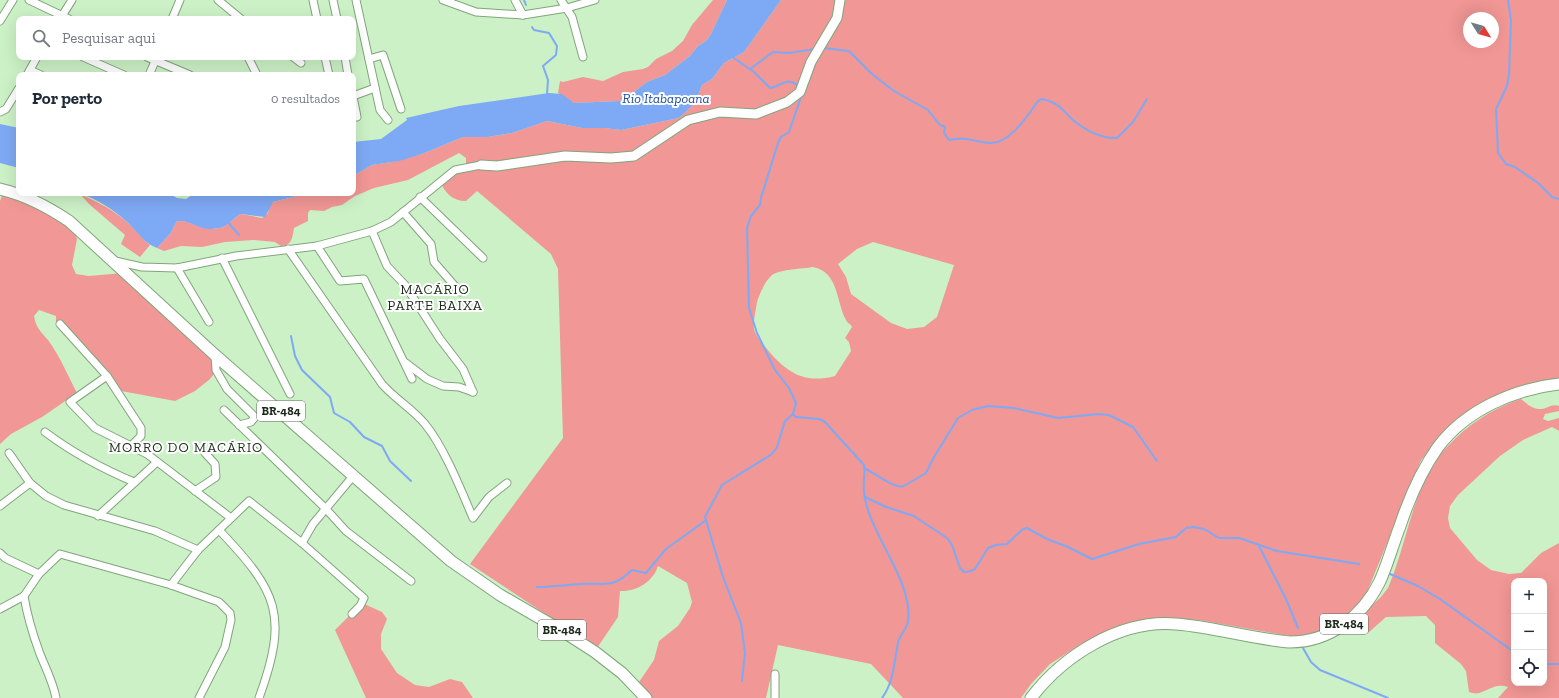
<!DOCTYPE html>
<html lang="pt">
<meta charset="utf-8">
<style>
:root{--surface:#fff;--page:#f6f6f7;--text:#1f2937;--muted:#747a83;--line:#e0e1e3}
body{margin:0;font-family:"Zilla Slab",serif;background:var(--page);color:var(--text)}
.controls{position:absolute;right:12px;bottom:12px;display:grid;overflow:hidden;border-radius:8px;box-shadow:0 4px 16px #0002}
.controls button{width:36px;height:36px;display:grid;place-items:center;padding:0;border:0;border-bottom:1px solid var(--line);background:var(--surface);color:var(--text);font:20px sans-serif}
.compass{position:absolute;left:1463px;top:12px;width:36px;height:36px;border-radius:50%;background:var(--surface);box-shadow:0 4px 16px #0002;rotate:127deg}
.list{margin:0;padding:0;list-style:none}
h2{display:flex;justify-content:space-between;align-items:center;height:52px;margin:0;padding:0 16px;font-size:17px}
h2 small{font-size:13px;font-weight:400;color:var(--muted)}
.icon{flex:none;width:22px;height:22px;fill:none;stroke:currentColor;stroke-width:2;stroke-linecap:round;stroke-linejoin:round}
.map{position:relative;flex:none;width:1559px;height:698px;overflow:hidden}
.search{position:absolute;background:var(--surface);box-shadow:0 4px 16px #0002;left:16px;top:16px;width:340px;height:44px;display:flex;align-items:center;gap:10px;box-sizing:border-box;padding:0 14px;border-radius:8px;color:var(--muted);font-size:15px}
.panel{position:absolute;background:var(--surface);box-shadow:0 4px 16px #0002;left:16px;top:72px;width:340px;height:124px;border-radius:8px}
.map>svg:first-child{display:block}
.green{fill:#f19795;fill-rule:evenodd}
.water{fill:#7ea9f4}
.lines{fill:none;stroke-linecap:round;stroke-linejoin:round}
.stream{stroke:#7ea9f4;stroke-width:2}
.street-casing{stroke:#81a57c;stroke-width:9}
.secondary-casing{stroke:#81a57c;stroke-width:11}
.primary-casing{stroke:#81a57c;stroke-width:13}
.street{stroke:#fff;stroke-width:7}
.secondary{stroke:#fff;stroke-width:9}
.primary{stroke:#fff;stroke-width:11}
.labels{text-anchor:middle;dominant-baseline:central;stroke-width:4;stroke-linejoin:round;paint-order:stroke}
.shield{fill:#fff;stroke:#606a5f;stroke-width:1}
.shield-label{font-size:12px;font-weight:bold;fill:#1c2a1a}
.water-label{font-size:14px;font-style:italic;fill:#1e4ea4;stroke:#fff}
.neighbourhood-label{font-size:14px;letter-spacing:1px;fill:#1c2a1a;stroke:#fff}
</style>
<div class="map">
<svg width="1559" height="698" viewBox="0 0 1559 698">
<rect width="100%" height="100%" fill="#ccf1c6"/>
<g class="green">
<polygon points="713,0 727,0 711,34 707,40 697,47 690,56 665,75 647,82 625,99 619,101 574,103 558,93 560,81 563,82 583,77 603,81 623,72 643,69 648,67 656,59 672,51 683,41 692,25"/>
<path d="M781 0H1559V381L1528 385 1498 395 1450 428 1421 460 1365 597 1343 620 1323 631 1307 636H1289L1199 620 1169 619 1081 644 1050 664 1031 684 1021 698H903L871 664 778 645 766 698H653L639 682 654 660 659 641 678 626 690 608 692 602 687 583 658 566C653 582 636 592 620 591L618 617 597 648 470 564 563 438 558 269 551 254 477 191 466 201C452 201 445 193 440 181L462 172 466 168V158L459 153 408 180 374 188 355 196 342 205 332 207 324 211 310 210 308 213V221L294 228C292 239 292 245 281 246L275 242 253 240 225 242 202 247 181 246 164 251 157 248 170 234 177 221C195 220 201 234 223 227 230 224 234 217 241 214L262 218 268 213 269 207 273 202 309 193H353V176L372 165 392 162 422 154 463 137H488L512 133 547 121 582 128H605L621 130 679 118 695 103 702 85 712 79 724 63 744 52ZM1469 18H1493V42H1469ZM873 242 954 265 937 317 924 327 907 329 891 323 851 294 846 277 838 264 857 249ZM813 267C839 272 836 302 846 320 847 323 851 324 852 327L845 338 849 342 851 351 835 376C804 384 787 373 767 349 762 343 756 337 754 329 753 320 756 310 757 302 760 293 765 281 772 275 781 269 802 269 813 267Z"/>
<path d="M4 190 72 225 77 239 72 265 76 274 89 276 123 273 218 361 219 367 210 379 195 391 175 401 116 390 62 330 56 322V316L39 310 34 316C36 328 41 332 48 340 60 356 68 376 77 393L42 417 11 434 0 444V201Z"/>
<path d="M80 194C98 202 116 211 130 225 137 231 142 239 150 245L140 257 121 244 125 235 89 204Z"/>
<path d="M1521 399C1526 403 1532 409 1539 409 1546 410 1551 403 1559 406V411L1545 414 1543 419 1548 421 1559 418V431L1552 427 1523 440 1500 456 1458 495 1450 506 1448 518 1450 528 1477 560 1491 570 1509 574 1521 573 1541 553 1559 543V698H1498L1508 687C1496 683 1489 690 1479 693 1477 694 1472 693 1469 692L1466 671 1461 664 1435 643V625L1426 616 1386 617 1368 633 1347 628 1380 598 1388 588C1405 548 1411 503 1432 465 1435 459 1441 453 1446 448 1467 425 1491 409 1521 399ZM1514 581H1544V683H1514Z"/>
<polygon points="362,603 382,612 387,619 381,634 381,649 397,673 415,685 429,687 450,679 462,682 473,698 366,698 335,630"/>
</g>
<g class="water">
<polygon points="727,0 781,0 744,52 724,63 712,79 702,85 695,103 679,118 621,130 605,128 582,128 547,121 512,133 488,137 463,137 422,154 399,161 372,165 353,176 353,142 381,139 407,120 406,118 459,106 549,93 562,94 574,103 619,101 625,99 647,82 665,75 690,56 697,47 707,40 711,34"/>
<polygon points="0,124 19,128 19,168 0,163"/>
<path d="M78 193H168L177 198 186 199 195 193H309L273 202 265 217 241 214C234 217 230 224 223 227 199 234 195 220 177 221L170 234 157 248C144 243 140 235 131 226 118 212 96 198 78 193Z"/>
</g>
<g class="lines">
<g class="stream">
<polyline points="524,0 526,5"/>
<polyline points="1508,0 1511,20 1509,75 1507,86 1496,109 1498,153 1506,164 1515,167 1538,183 1552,197 1559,199"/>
<polyline points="532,27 534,30 549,33 557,46 556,55 543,66 548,80 547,94"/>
<path d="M824 48 849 51 872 74 894 91 928 110 939 124 945 127 944 133 949 140C969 136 973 142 990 143 1010 144 1028 115 1038 101L1042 99C1060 103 1062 110 1073 120 1085 130 1102 139 1117 138L1133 122 1147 99"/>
<path d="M731 56 754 72 770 88C779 87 788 76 798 86"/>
<polyline points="750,69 773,52 789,53 815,49"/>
<polyline points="228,222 239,235"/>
<polyline points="291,336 295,356 302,370 330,397 334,413 350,422 364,437 382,446 390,461 411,481"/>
<path d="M793 414 796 417 819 419 825 422 864 465C865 470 864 475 864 480 863 490 865 501 868 510 878 543 913 586 908 621 907 630 899 635 898 643 894 662 894 682 882 698"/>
<path d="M864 468C875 473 894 489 904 486L926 473 934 457 958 418 972 410 988 406 1014 408 1058 418 1099 414 1109 415 1133 427 1157 461"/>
<polyline points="865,497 886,507 914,516 947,538 952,545 960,568 964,572 971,571 975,569 988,548 996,545 1007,544 1023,529 1027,528 1047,539 1068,547 1092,559 1139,544 1176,537 1186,528 1194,527 1204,529 1219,538 1239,538 1277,551 1359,564"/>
<polyline points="1259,546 1286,599 1298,628"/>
<polyline points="1390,574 1418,586 1440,599 1514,652"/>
<path d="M537 587C551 587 566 585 580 584 605 582 611 590 632 570L646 573 666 549 705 521"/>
<polyline points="1303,648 1311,662 1320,670 1388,698"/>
<polyline points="1544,664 1559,664"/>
<polyline points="742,681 745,653 741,623 723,577 705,517 722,485 772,454 777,447 785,421 793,414 796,403 789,388 775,370 757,333 749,308 747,228 751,216 760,205 761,198 778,143 781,137 789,132 801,97"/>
</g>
<defs>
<g id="street">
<polyline points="29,0 69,19"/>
<polyline points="218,0 241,19"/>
<polyline points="313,0 317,19"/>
<polyline points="333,0 337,19"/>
<polyline points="356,0 380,110 388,120"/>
<polyline points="443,0 476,12 523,15 567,8 595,0"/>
<polyline points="515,0 523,15"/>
<polyline points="561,0 572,17 583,57"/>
<polyline points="60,19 72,0"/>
<polyline points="172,19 180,0"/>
<polyline points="0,21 13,0"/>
<polyline points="83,57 124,75"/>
<polyline points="147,57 190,75"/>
<polyline points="248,57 257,75"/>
<polyline points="293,57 301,63"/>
<polyline points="325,57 329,75"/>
<polyline points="345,57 348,75"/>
<polyline points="369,59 383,55 401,109"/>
<polyline points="30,70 41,75"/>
<polyline points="27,75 37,57"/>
<polyline points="149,75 157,57"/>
<polyline points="353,96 375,88"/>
<polyline points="353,97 357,117"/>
<polyline points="0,112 6,109 19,88"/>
<polyline points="420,197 483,258"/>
<polyline points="403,212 431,244 434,262 460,292"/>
<polyline points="372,231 387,266 405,285 440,339 463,369 473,392"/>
<polyline points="317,246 340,281 364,279 412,379"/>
<path d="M288 249 382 384C395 399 413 409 425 424 444 447 461 490 473 518L489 497 507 483"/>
<polyline points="222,258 290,394"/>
<polyline points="115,261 142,267 177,268 236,256 317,246 372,231 391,222 455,170 481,165"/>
<polyline points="177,268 209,322"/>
<polyline points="60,324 107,376 141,428 141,436 132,445"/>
<polyline points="215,355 216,370 227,389 255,417 251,422 239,425"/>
<polyline points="406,363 427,379 443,386 459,387 473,392"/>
<polyline points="107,376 70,402 95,428 147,454 231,518"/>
<polyline points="224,410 325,508 346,531 411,581"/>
<path d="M45 432C73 453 103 469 134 482"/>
<polyline points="9,453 30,483 46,496 64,505 155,531 198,550"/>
<polyline points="195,491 216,477 215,464 205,453"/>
<polyline points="0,506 30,483"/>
<polyline points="98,516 157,462"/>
<path d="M219 530C278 592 289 615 259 698"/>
<polyline points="302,543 313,524 354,475"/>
<polyline points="0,553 5,558 39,574"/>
<polyline points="171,585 198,550 249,501 302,543 364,598 360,606 352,614"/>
<path d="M24 596C27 615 33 635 40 654 46 669 53 682 56 698"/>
<polyline points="0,609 24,596 39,574 60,554 171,585 219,602 230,613 231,620 225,647 199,698"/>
<polyline points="775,698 775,674"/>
</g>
<polyline id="secondary" points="481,165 497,166 565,156 611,158 634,156 688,120 720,112 756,114 787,102 800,92 811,62 837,18 840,0"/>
<g id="primary">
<path d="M0 189C26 195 47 206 69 221L215 355 451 561 500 595 564 632 595 652 622 673 646 698"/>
<path d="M1031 698C1063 656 1120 619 1176 624 1215 627 1252 639 1290 642 1330 642 1363 616 1380 581 1388 563 1393 544 1400 526 1409 499 1421 471 1438 447 1466 410 1514 389 1559 384"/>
</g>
</defs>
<use href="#street" class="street-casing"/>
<use href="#secondary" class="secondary-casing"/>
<use href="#primary" class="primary-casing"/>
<use href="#street" class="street"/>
<use href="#secondary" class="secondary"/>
<use href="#primary" class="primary"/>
</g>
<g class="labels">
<g class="shield">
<rect x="257" y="401" width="48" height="20" rx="3"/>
<rect x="1320" y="614" width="48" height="20" rx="3"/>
<rect x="538" y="620" width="48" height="20" rx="3"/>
</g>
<g class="shield-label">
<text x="281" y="411">BR-484</text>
<text x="1344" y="624">BR-484</text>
<text x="562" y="630">BR-484</text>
</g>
<g class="water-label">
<text x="666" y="98">Rio Itabapoana</text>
</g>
<g class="neighbourhood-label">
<text x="435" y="289">MACÁRIO<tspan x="435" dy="16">PARTE BAIXA</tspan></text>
<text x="186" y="447">MORRO DO MACÁRIO</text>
</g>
</g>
</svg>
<div class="controls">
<button>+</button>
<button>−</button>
<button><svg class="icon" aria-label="locate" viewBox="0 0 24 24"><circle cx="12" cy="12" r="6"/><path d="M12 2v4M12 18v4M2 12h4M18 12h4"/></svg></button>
</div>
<svg class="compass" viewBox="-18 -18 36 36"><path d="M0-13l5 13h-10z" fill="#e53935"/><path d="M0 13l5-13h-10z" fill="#747a83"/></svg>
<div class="search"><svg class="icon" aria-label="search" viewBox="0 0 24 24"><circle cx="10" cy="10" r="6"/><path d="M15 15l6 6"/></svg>Pesquisar aqui</div>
<section class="panel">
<h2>Por perto<small>0 resultados</small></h2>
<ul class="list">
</ul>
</section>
</div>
